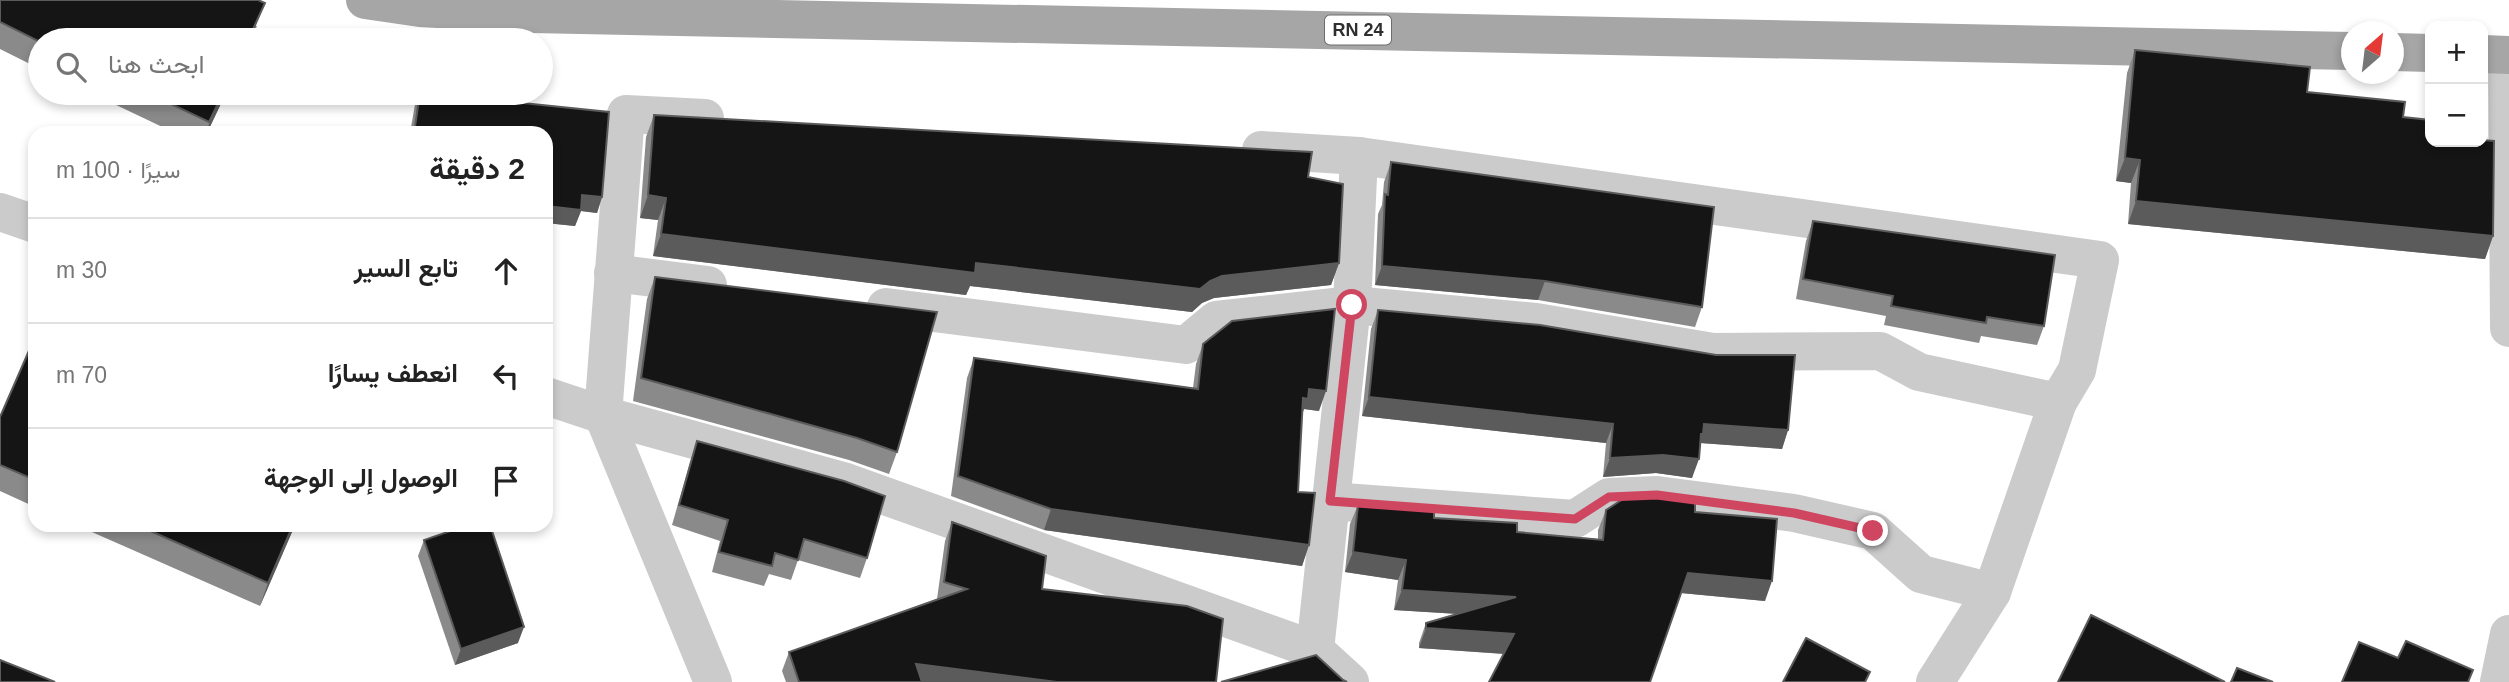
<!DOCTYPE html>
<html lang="ar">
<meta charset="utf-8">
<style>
:root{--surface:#fff;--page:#f6f6f6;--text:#222;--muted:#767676;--line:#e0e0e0}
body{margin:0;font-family:Helvetica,Vazirmatn,sans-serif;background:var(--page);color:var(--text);direction:rtl}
.controls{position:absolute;right:21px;top:21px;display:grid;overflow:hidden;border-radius:14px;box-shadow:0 4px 10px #0003}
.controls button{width:63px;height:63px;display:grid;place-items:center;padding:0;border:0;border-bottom:2px solid var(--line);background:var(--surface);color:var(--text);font:35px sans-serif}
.compass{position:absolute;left:2341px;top:21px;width:63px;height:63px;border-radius:50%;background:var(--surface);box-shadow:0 4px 10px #0003;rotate:28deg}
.stop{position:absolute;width:21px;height:21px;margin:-16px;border:5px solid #cf4661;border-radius:50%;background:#fff}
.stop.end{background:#cf4661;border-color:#fff;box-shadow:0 2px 7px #0008}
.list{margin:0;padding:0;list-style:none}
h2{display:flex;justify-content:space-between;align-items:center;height:91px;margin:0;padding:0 28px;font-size:30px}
h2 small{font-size:23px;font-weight:400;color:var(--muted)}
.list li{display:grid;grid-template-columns:46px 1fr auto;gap:21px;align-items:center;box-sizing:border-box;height:105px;padding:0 28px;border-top:2px solid var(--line)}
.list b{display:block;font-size:26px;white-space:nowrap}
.list em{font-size:23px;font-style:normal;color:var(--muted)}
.icon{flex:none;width:38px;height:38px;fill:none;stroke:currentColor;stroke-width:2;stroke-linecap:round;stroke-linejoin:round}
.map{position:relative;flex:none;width:2509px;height:682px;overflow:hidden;direction:ltr}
.search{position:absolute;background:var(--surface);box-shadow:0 4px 10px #0003;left:28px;top:28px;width:525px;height:77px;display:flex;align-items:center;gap:18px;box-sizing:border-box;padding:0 24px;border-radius:38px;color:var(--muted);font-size:26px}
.panel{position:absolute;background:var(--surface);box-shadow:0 4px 10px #0003;left:28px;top:126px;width:525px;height:406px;border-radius:21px;direction:rtl}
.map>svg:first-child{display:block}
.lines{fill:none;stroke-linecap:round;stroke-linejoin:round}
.minor{stroke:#cbcbcb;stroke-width:38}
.primary{stroke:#a6a6a6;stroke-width:38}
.wall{fill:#8a8a8a}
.shaded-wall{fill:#5b5b5b}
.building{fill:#151515;stroke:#5b5b5b;stroke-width:2}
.route{stroke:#cf4661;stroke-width:9}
.labels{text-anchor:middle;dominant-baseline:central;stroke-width:7;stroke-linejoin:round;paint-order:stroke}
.shield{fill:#fff;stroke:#6d6d6d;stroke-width:2}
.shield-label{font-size:18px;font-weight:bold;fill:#2e2e2e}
</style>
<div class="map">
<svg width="2509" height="682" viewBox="0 0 2509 682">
<rect width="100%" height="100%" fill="#fff"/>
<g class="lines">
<g class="minor">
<polyline points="2507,55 2509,328"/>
<polyline points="705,118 626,114 603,415 713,682"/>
<polyline points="1261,150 1359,156 2100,260 2077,370 2058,402 1992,592"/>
<polyline points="0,212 35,224"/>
<polyline points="613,273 708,285"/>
<polyline points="886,307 1186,345 1216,320 1352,305 1536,322 1713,352 1880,351 1919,372 2058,402"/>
<polyline points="546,396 603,415 843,481 1315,650 1350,682"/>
<polyline points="1330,501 1575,519 1609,497 1657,495 1794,513 1873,531 1921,574 1992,592 1935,682"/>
<polyline points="1315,650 1352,305 1359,156"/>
<polyline points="2499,682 2509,634"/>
</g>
<g class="primary">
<polyline points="365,0 420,8 531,14 2352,51"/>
<polyline points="2394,52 2430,53"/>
<polyline points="2483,54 2509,55"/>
</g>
</g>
<g class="wall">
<polygon points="0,0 257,26 250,40 40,40 40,69 0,49"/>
<polygon points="2135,50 2403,117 2493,236 2485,259 2128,224 2131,183 2116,181 2127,73"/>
<polygon points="91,93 226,93 207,133 175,133"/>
<polygon points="417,93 504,93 503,101 609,112 602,197 597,213 581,211 575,226 546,223 546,133 410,133"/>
<polygon points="654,115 1308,177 1339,263 1331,285 1214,298 1202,303 1192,312 970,286 966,295 653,256 658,220 640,218 646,137"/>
<polygon points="1391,162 1702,307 1695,327 1538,300 1375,285 1378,214 1382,205 1384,182"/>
<polygon points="1813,221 2044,326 2037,345 1981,336 1979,343 1884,325 1886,316 1796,299 1806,241"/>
<polygon points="655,277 897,452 889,474 849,460 633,401 647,299"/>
<polygon points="1378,310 1788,430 1782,449 1701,443 1692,478 1656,473 1603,477 1606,443 1362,416 1371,329"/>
<polygon points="35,337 35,507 0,491 0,417"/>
<polygon points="1203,344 1319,411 1304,409 1302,414 1298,492 1309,545 1302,566 1044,530 951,496 967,378 974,358 1193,388 1196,364"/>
<polygon points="697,441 867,558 860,578 798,560 791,580 769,574 764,586 712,572 720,541 672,525 690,462"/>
<polygon points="1358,505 1517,532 1598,539 1598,530 1606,510 1695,512 1765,601 1681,593 1504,654 1419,648 1419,643 1426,623 1458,614 1394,610 1398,580 1345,572 1350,524"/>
<polygon points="952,522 1042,589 1216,682 786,682 782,671 789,652 937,599 945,541"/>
<polygon points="76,525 295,525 260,606"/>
<polygon points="424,540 518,643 455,665 418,556"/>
</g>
<g class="shaded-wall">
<polygon points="265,3 250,40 248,40"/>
<polygon points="223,93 226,93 207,133 205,133"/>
<polygon points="2125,158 2140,160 2131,183 2116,181"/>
<polygon points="582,195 602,197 597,213 581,211 575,226 546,223 546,206"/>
<polygon points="648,195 666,198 658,220 640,218"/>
<polygon points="2136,201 2493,236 2485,259 2128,224"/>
<polygon points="661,234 976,263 1210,281 1222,276 1339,263 1331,285 1214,298 1202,303 1192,312 970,286 966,295 653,256"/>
<polygon points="1382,266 1545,281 1538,300 1375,285"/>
<polygon points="1309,389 1326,391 1319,411 1304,409 1300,419 1303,398"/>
<polygon points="1369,397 1613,424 1606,443 1362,416"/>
<polygon points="1704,424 1788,430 1782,449 1700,443 1696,453"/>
<polygon points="1663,455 1699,459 1692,478 1656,473 1603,477 1610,458"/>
<polygon points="1051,509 1309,545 1302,566 1044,530"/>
<polygon points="293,525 295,525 260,606 268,583"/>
<polygon points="1353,552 1406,560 1398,580 1345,572"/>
<polygon points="1688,573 1772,581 1765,601 1681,593"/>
<polygon points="1402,590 1516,597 1509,617 1394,610"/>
<polygon points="524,627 518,643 455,665 461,649"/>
<polygon points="1426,628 1514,634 1507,654 1419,648"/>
<polygon points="916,664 1057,682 909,682"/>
</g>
<g class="building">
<polygon points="0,0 258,0 265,3 248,40 40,40 40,42 0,22"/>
<polygon points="2135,50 2310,67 2307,92 2405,102 2403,117 2430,120 2430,142 2483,142 2483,140 2494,141 2493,236 2136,201 2140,160 2125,158"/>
<polygon points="148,93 223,93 209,122"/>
<polygon points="420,93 504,93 503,101 609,112 602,197 582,195 581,210 546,206 546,133 414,133"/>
<polygon points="654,115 1312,152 1308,177 1343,184 1339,263 1222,276 1210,281 1200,289 976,263 975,273 661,234 666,198 648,195"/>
<polygon points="1391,162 1714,207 1702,307 1545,281 1382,266 1385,194 1388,195"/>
<polygon points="1813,221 2055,255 2044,326 1987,317 1986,323 1891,306 1893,296 1803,279"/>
<polygon points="655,277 937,312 897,452 857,438 641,378"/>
<polygon points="1335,309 1326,391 1309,389 1308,399 1303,398 1298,492 1315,493 1309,545 1051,509 958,476 974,358 1198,389 1203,344 1232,321"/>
<polygon points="1378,310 1540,325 1716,355 1795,355 1788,430 1704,424 1703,434 1701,434 1699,459 1663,455 1610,458 1613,424 1369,397"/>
<polygon points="35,337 35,480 0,465 0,417"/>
<polygon points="697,441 844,481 885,496 867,558 804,539 798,560 775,553 772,566 719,552 728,520 679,505"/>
<polygon points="1663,497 1695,501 1695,512 1777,519 1772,581 1688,573 1650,682 1489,682 1514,634 1426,628 1426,623 1516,597 1402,590 1406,560 1353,552 1358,505 1434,510 1434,518 1517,523 1517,532 1603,540 1606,510 1623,499"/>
<polygon points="952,522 1046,556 1042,589 1187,606 1223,619 1216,682 1057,682 916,664 922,682 799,682 789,652 967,589 944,582"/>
<polygon points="137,525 293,525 268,583"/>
<polygon points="468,525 490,525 524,627 461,649 424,540"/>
<polygon points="2091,615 2225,682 2058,682"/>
<polygon points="1806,638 1870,672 1865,682 1783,682"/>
<polygon points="2406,641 2473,670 2468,682 2342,682 2359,642 2398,658"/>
<polygon points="1316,655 1343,680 1347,682 1221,682"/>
<polygon points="0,660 55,682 0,682"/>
<polygon points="2237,668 2273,682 2231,682"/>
</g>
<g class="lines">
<polyline class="route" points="1352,305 1330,501 1575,519 1609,497 1657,495 1794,513 1873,531"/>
</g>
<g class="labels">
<rect class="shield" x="1325" y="15.5" width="66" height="29" rx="5"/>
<g class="shield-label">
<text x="1358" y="30">RN 24</text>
</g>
</g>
</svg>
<div class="controls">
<button>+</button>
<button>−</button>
</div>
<svg class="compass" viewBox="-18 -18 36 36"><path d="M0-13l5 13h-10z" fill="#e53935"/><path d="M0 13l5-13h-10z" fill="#767676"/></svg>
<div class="stop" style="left:1352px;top:305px"></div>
<div class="stop end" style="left:1873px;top:531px"></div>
<div class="search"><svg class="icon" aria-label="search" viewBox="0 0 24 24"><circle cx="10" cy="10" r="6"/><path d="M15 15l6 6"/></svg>ابحث هنا</div>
<section class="panel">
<h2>2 دقيقة<small>سيرًا · 100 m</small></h2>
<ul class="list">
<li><svg class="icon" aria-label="ahead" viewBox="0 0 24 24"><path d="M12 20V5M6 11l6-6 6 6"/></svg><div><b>تابع السير</b></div><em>30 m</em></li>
<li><svg class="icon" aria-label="left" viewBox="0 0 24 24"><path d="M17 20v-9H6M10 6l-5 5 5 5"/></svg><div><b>انعطف يسارًا</b></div><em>70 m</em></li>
<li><svg class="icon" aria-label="arrive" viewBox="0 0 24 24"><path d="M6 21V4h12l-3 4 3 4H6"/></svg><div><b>الوصول إلى الوجهة</b></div></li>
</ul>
</section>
</div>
